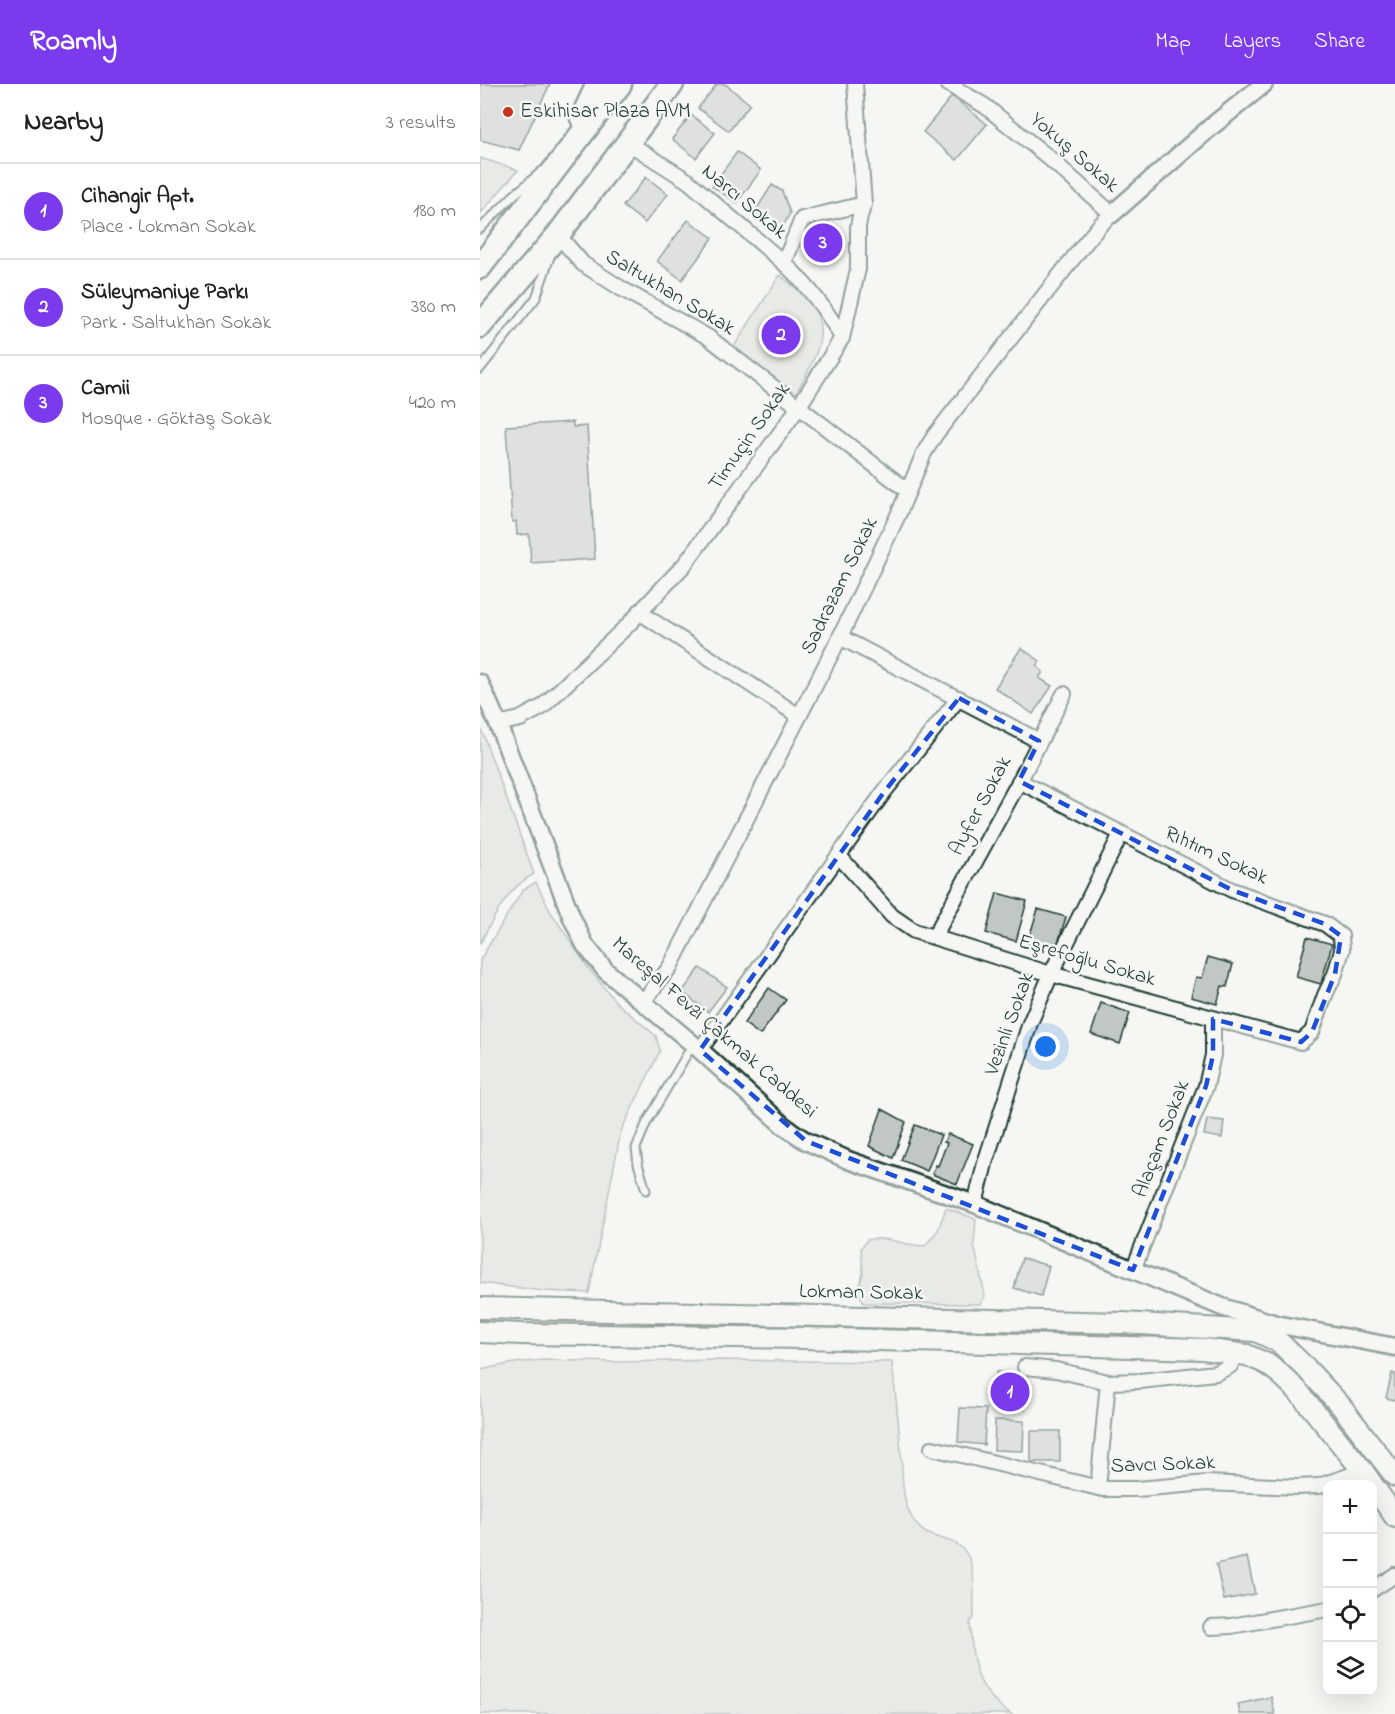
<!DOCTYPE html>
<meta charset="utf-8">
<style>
:root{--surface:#fff;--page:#f2f2f2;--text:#202124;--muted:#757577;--line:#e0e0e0;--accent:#7c3aed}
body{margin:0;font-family:"Indie Flower",sans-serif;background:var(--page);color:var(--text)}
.controls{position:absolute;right:18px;bottom:18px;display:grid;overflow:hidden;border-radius:12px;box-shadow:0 6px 24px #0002}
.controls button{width:54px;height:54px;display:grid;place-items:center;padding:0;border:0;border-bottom:2px solid var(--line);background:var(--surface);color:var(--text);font:30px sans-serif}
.you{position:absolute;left:566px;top:963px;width:21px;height:21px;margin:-15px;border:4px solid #fff;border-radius:50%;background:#1a73e8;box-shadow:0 0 0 9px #1a73e833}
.badge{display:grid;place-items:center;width:39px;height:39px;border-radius:50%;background:var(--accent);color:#fff;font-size:20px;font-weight:700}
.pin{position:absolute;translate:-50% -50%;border:3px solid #fff;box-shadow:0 2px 6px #0006}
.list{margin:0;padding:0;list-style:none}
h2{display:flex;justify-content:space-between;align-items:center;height:78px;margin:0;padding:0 24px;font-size:26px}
h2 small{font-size:20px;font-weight:400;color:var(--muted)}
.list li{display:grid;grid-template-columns:39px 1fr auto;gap:18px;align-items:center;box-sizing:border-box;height:96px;padding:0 24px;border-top:2px solid var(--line)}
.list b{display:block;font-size:22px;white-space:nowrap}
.list p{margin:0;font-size:20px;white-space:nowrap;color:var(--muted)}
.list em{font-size:20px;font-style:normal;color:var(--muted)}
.icon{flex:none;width:33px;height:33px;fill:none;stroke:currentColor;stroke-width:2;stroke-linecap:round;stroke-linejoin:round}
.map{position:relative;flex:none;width:915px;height:1630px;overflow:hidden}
header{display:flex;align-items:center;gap:36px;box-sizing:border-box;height:84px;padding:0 30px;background:var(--accent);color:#fff}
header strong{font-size:28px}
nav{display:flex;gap:33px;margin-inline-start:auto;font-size:21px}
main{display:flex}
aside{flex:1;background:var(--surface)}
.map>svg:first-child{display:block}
.green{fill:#d6dbd6;stroke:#7a8c85;stroke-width:1.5}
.building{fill:#c1c8c3;stroke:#1f3d34;stroke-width:1.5}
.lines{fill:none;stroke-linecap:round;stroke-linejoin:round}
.service-casing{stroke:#1f3d34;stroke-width:11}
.minor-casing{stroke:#1f3d34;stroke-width:18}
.tertiary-casing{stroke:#1f3d34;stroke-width:21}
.secondary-casing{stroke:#1f3d34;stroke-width:24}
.trunk-casing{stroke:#1f3d34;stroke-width:27}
.service{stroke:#f6f6f2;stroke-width:7}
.minor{stroke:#f6f6f2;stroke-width:14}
.tertiary{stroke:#f6f6f2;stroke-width:16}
.secondary{stroke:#f6f6f2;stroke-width:20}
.trunk{stroke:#f6f6f2;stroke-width:22}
.marked{fill:none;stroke:#1d4ed8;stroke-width:4.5;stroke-dasharray:12 8;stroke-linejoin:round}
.poi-dot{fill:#c8321e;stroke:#f6f6f2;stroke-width:2}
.labels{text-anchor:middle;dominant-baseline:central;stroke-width:5;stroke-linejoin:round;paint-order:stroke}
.poi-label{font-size:21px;fill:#1f3d34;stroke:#f6f6f2;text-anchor:start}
.street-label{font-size:21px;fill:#1f3d34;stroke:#f6f6f2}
</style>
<header>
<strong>Roamly</strong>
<nav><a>Map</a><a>Layers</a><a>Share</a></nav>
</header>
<main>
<aside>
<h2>Nearby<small>3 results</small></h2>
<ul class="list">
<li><span class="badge">1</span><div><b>Cihangir Apt.</b><p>Place · Lokman Sokak</p></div><em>180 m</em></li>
<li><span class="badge">2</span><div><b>Süleymaniye Parkı</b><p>Park · Saltukhan Sokak</p></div><em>380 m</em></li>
<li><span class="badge">3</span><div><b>Camii</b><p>Mosque · Göktaş Sokak</p></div><em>420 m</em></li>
</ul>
</aside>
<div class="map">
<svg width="915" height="1630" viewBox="0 0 915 1630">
<rect width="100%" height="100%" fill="#f6f6f2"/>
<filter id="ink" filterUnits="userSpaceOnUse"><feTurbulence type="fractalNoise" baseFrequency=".0167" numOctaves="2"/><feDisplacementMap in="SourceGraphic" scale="12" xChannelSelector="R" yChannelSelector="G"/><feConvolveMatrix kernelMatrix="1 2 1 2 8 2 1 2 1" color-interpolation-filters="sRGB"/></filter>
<g filter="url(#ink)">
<g class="green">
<polygon points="0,74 38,86 0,130"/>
<path d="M300 191C310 200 324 209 332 220 353 253 330 282 314 313L253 264Z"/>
<path d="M0 642 54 790C28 803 13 834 0 860Z"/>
<polygon points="56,798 70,827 109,885 137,919 176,952 180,967 141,1047 109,1209 64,1207 0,1199 0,876 37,815 43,806"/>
<path d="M466 1124 496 1135 494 1160 505 1212 501 1220 384 1219 378 1208 383 1189 381 1164 387 1156C407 1151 424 1162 445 1162L458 1146Z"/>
<polygon points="0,1234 697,1251 713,1252 716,1255 0,1240"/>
<path d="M63 1276 137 1278 237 1276 412 1278C415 1308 419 1339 421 1369 423 1388 421 1409 429 1428 445 1465 474 1446 488 1472 496 1488 493 1510 494 1527V1533L490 1539C493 1579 494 1606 531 1630H0V1286L34 1279Z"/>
</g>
<g class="building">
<polygon points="0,0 70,0 39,66 0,56"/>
<polygon points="237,0 245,0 270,20 249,47 218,24"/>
<polygon points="472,12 507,40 477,76 443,48"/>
<polygon points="211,31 235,49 216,74 192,55"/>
<polygon points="257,68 281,86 257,119 232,102"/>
<polygon points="166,93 188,110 165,139 143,122"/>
<polygon points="292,101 302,107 310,129 299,151 272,132"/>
<polygon points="208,136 233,154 202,196 177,177"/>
<polygon points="349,140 360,170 336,178 325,149"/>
<polygon points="93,338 93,343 107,342 115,475 51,479 49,450 37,451 36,437 32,438 26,342"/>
<polygon points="541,564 560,577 557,582 563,588 559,594 572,602 553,630 515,604"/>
<polygon points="517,809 547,817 536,857 506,849"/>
<polygon points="558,825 586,833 575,869 547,860"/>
<polygon points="827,853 852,860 841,900 816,893"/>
<polygon points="728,873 753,880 747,903 742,902 737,920 711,913 716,893 722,894"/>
<polygon points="220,884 247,903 228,928 202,908"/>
<polygon points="289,904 306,916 280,951 264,939"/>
<polygon points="621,919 650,929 640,960 611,950"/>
<polygon points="402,1025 426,1038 413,1074 389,1062"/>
<polygon points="727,1035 744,1037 742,1054 724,1051"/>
<polygon points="435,1041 461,1051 447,1087 421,1076"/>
<polygon points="468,1050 493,1060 477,1100 452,1090 456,1081 458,1082 467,1059 464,1058"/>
<polygon points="542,1174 569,1182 561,1212 534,1204"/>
<polygon points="516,1288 534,1289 533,1294 546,1295 544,1326 532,1325 533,1322 515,1321"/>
<polygon points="912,1289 915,1290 915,1316 906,1314"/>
<polygon points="480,1324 506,1325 504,1361 478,1358"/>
<polygon points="515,1336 544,1337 543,1367 514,1366"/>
<rect x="551" y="1347" width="29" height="31"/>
<polygon points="767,1473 775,1510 744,1516 736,1480"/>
<polygon points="791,1613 795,1630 760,1630 758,1620"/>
</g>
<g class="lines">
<defs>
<g id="service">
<polyline points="0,145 33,112 62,87"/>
<polyline points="0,285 56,214 70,173"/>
<polyline points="166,1106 158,1080 156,1064 167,1038 213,960"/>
</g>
<g id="minor">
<path d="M147 58 208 97 304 179C327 201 347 226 362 254"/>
<polyline points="78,151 103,180 142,205 228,253 428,407"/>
<polyline points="304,179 322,135 384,120"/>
<polyline points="159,528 319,632"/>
<polyline points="360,553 559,657"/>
<polyline points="18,640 40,635 62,623 148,541 205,480 316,327 362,254 378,185 378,143 380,132 384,120 375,0"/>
<polyline points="359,772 412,832 434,847 571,890 821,958 832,948 845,911 855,890 862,866 861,852 845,840 752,806 539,697"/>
<polyline points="454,853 540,696 584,610"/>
<polyline points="163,918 190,883 360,553 419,429 444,369 455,351 602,163 620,141 632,130 568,73 505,22 468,0"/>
<polyline points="220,966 404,708 479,614"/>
<polyline points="495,1120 505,1079 550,939 571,890 641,750"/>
<polyline points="653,1186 726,1002 733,971 733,935"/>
<polyline points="545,1283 576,1286 628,1298 660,1297 736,1289 750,1282 757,1269"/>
<polyline points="452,1364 623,1405 657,1405 727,1399 817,1403 839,1402 883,1387"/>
<polyline points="618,1404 628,1298"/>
<polyline points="892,1506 915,1491"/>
<polyline points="731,1543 751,1542 848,1525"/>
</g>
<g id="tertiary">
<polyline points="632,130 732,42 784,0"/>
<polyline points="0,599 18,640 92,834 105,861 126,887 220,966 304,1042 326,1057 368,1076 495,1120 742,1223 796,1240 915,1263"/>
</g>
<g id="secondary">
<polyline points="0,1224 643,1239 776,1247 799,1258 825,1283 861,1322 915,1392"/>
<polyline points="0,1248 41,1250 322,1254 723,1265 767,1271 787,1280 799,1289 817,1306 883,1387 915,1433"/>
</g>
<g id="trunk">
<polyline points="102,34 118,0"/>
<polyline points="0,183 140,0"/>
<polyline points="0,242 78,151 192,0"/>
</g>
</defs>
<use href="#service" class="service-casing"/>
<use href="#minor" class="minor-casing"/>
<use href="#tertiary" class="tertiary-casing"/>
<use href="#secondary" class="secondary-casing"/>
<use href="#trunk" class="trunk-casing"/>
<use href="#service" class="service"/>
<use href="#minor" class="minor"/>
<use href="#tertiary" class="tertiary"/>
<use href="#secondary" class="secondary"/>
<use href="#trunk" class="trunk"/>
</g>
</g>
<path d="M0 0H915V1630H0ZM479 614 559 657 539 697 752 806 845 840 861 852 855 890 832 948 821 958 733 935V971L726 1002 653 1186 326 1057 220 966 404 708Z" fill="#f6f6f2" fill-opacity=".55" fill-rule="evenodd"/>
<path class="marked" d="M479 614 559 657 539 697 752 806 845 840 861 852 855 890 832 948 821 958 733 935V971L726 1002 653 1186 326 1057 220 966 404 708Z"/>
<circle class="poi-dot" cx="28" cy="28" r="6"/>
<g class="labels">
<g class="poi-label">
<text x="40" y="28">Eskihisar Plaza AVM</text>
</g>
<g class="street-label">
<text transform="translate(594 69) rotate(41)">Yokuş Sokak</text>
<text transform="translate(264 118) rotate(40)">Narcı Sokak</text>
<text transform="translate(190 209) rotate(31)">Saltukhan Sokak</text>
<text transform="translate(270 353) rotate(-55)">Timuçin Sokak</text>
<text transform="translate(360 502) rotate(-64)">Sadrazam Sokak</text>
<text transform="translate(501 722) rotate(-62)">Ayfer Sokak</text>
<text transform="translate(736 772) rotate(25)">Rıhtım Sokak</text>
<text transform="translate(607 877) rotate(16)">Eşrefoğlu Sokak</text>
<text transform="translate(530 940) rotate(-70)">Vezinli Sokak</text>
<text transform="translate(234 944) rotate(41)">Mareşal Fevzi Çakmak Caddesi</text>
<text transform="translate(682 1055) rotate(-69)">Alaçam Sokak</text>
<text transform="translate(381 1209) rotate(1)">Lokman Sokak</text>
<text transform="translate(683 1381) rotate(-2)">Savcı Sokak</text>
</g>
</g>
</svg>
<div class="controls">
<button>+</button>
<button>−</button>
<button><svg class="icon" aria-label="locate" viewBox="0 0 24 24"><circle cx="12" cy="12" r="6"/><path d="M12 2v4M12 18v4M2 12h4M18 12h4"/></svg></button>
<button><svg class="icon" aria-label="layers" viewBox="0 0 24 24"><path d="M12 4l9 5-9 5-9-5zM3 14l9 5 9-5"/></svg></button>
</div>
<div class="you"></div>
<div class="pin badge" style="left:530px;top:1308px">1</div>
<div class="pin badge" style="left:301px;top:251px">2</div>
<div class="pin badge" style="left:343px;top:159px">3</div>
</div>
</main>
